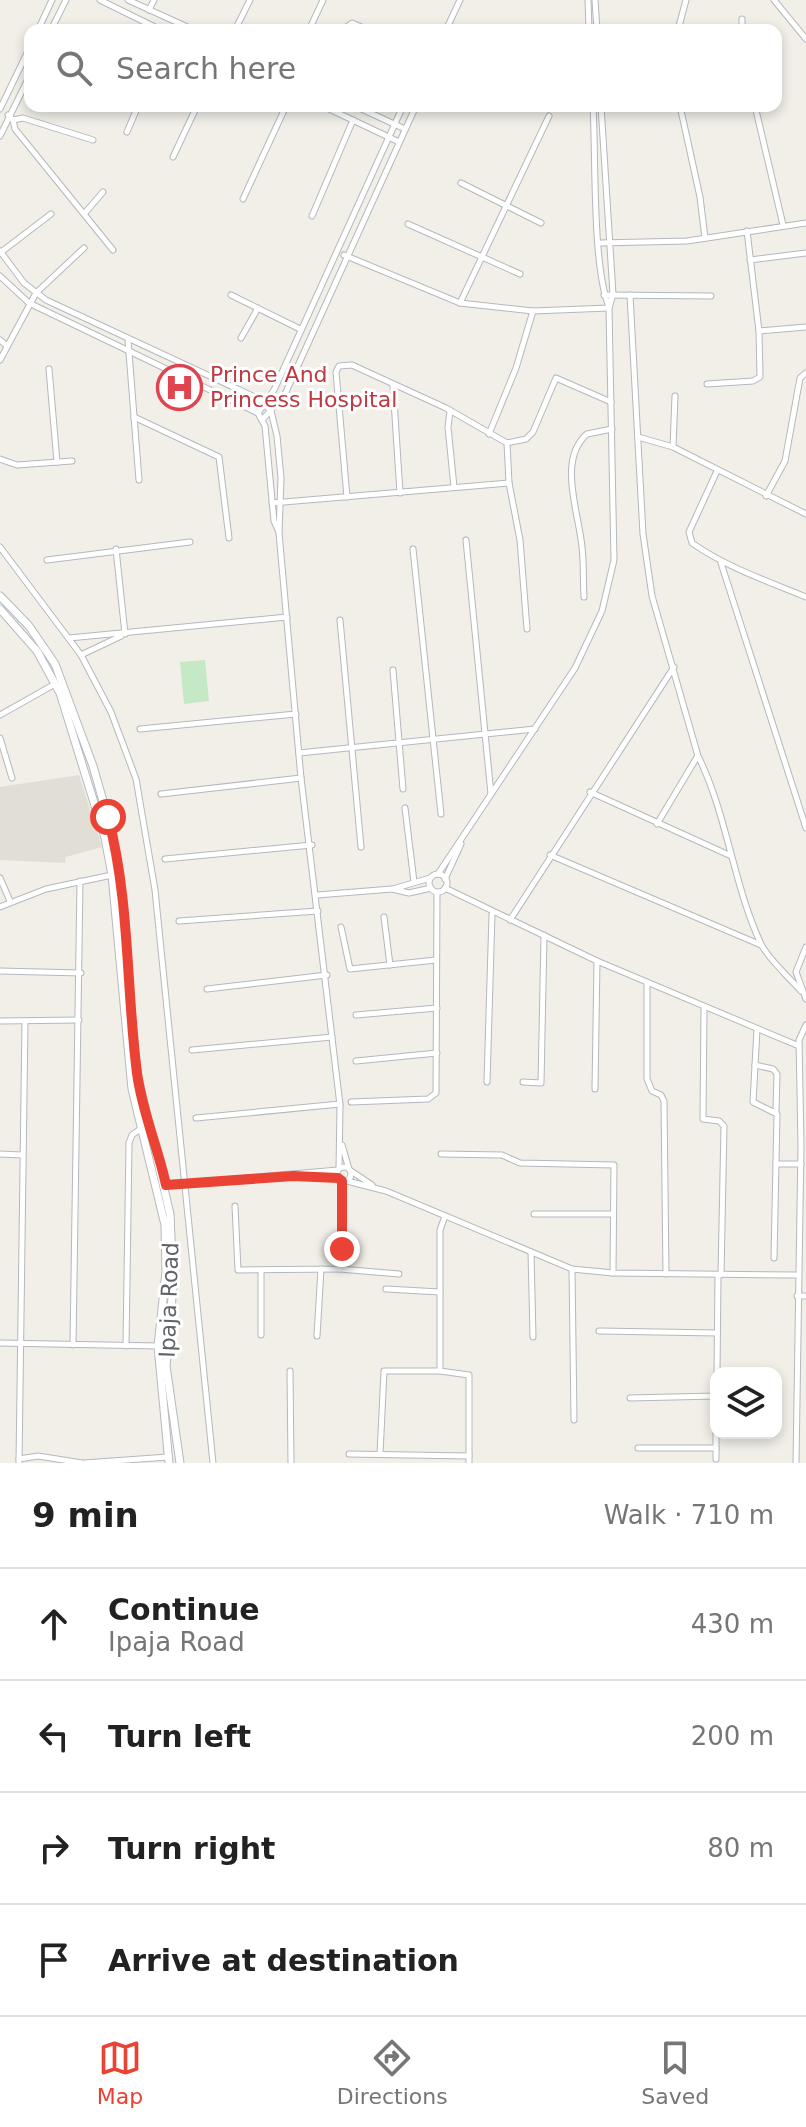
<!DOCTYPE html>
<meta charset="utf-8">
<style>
:root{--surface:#fff;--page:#f2f2f2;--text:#222;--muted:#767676;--line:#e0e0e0;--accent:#ea4335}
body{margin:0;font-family:"DejaVu Sans",sans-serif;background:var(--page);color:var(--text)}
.controls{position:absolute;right:24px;bottom:24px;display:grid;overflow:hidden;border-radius:16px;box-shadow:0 4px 12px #0003}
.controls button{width:72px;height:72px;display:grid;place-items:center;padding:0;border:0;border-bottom:2px solid var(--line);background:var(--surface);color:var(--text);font:40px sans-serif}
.stop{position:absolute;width:24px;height:24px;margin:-18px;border:6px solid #ea4335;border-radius:50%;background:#fff}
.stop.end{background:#ea4335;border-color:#fff;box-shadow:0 2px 8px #0008}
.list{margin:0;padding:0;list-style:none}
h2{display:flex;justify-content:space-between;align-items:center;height:104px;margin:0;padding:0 32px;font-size:34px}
h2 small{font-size:26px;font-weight:400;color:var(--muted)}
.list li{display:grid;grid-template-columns:52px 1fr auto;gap:24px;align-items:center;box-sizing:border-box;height:112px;padding:0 32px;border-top:2px solid var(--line)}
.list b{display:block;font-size:30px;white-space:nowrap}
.list p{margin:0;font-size:26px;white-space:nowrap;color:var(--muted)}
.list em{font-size:26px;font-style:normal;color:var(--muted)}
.icon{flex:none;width:44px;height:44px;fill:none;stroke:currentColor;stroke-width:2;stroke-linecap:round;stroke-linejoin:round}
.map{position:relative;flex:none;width:806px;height:1463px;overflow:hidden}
.search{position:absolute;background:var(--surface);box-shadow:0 4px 12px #0003;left:24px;right:24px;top:24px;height:88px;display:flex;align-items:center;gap:20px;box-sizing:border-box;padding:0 28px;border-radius:16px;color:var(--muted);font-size:30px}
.sheet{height:552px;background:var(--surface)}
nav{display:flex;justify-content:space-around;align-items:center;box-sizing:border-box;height:112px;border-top:2px solid var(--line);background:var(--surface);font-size:22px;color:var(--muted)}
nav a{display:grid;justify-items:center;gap:4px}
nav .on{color:var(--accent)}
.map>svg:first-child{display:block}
.education{fill:#e1ded6}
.green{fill:#c5e8c5}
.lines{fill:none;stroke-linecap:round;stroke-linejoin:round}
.minor-casing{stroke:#b5b8bc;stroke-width:7}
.secondary-casing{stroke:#b6babf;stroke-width:9}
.minor{stroke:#fff;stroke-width:5}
.secondary{stroke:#fff;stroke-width:7}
.route{stroke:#ea4335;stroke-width:10}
.labels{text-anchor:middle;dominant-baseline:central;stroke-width:6;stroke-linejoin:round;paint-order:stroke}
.health-label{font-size:22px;fill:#be3a42;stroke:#fff;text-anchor:start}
.street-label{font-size:22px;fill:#5f6368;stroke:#fff}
</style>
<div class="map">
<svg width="806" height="1463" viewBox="0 0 806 1463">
<rect width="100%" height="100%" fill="#f1efe8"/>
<polygon class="education" points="79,775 102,847 66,857 65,863 0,860 0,787"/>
<polygon class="green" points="205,660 209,701 184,704 180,662"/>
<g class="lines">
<defs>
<g id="minor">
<polyline points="100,0 161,30"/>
<polyline points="128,0 194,30"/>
<polyline points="588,0 589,30"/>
<polyline points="595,0 597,30"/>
<polyline points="774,0 806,39"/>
<polyline points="149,10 154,0"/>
<polyline points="742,19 742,30"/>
<polyline points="38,30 52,0"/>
<polyline points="51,30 66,0"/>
<polyline points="235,30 250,0"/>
<polyline points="309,30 323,0"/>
<polyline points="342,30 352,23 368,30"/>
<polyline points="446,30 460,0"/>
<polyline points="678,30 686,0"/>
<polyline points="323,106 399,142"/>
<polyline points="355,106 405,129"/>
<path d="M593 106C596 156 592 265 609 307"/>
<polyline points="680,106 700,197 705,238"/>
<polyline points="755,106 783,225"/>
<polyline points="0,109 30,47"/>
<polyline points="8,115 13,120 23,118 93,140"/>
<polyline points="13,120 15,129 113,250"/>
<polyline points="127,132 138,106"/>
<polyline points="0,136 30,75"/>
<polyline points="173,157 197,106"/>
<polyline points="461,183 541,223"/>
<polyline points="243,199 286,106"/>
<polyline points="84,214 103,192"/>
<polyline points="312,216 353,120"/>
<polyline points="408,224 520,274"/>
<polyline points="600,243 687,241 806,223"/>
<polyline points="0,251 24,283 46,300 259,399 271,411 277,436 281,478 279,533 301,778 340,1105 339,1169"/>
<polyline points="0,253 51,214"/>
<polyline points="344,255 460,303 533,311 609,308"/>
<polyline points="750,260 806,253"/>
<polyline points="0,276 29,303 258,413 265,426 274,521 279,532"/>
<polyline points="231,295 300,329"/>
<polyline points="604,295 711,296"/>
<path d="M630 295 643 534 652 596 698 756C727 814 733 884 761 944 769 960 789 977 801 991"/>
<polyline points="460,303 549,116"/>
<polyline points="759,331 806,327"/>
<polyline points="241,338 258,308"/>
<polyline points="0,340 7,346"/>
<polyline points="128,340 139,480"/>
<polyline points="0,360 36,293 84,248"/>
<polyline points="49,369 57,462"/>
<polyline points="707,384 753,381 760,377 759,331 747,231"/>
<polyline points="393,385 400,493"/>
<polyline points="450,411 448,427 454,487"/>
<polyline points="258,413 274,390 403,106"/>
<polyline points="134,417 219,457 229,538"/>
<polyline points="263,419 285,394 416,106"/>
<polyline points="489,434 516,368 533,311"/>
<polyline points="638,437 673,447 806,514"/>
<polyline points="507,443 526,439 533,432 556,378 611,402"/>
<polyline points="673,447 675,396"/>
<polyline points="0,459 17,465 72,461"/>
<path d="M717 471 689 532 692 543C726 567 767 581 806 597"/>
<polyline points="766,496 785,461 800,378 806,373"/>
<polyline points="347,497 336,372 339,366 352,365 446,408 507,443 509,483 520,540 527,629"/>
<polyline points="272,503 509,483"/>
<polyline points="466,540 491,794"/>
<polyline points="0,547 81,655 111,712 136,779 155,890 213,1463"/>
<polyline points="116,549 125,634"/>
<polyline points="413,549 441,814"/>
<polyline points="47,560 190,542"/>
<polyline points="721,563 806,828"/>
<path d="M584 597C583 581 584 564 582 547 579 513 557 460 587 434L612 429"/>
<polyline points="340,620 361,847"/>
<polyline points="69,638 287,617"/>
<polyline points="81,655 121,636"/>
<polyline points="393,670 403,789"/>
<polyline points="0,715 55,684"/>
<polyline points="140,729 296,714"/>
<polyline points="0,738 12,778"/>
<polyline points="299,753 535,729"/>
<polyline points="590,792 729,855"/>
<polyline points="161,794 301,778"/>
<polyline points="405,808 414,882"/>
<polyline points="657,824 697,757"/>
<polyline points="550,855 761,945"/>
<polyline points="165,859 312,845"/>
<polyline points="438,874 575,668 602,611 614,560 609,308 613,294 601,106"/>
<circle cx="438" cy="883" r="9"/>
<polyline points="0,878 10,901"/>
<polyline points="445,879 461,844"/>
<polyline points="445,888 597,961 799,1046"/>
<polyline points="393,889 430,878"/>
<polyline points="317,895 392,889 409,893 431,888"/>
<polyline points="0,907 46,889 112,875"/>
<polyline points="384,917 390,965"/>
<polyline points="510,920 674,667"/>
<polyline points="179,921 318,911"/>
<polyline points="341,927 350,969 436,960"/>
<polyline points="806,947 796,972 806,999"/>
<polyline points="0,971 81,973"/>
<polyline points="647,983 647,1079 652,1091 661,1095 664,1101 666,1274"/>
<polyline points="207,989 327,975"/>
<polyline points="704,1009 703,1119 719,1121 724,1126 721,1275"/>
<polyline points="356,1015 437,1008"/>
<polyline points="0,1021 79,1020"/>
<polyline points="757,1029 753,1102 777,1114 774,1258"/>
<polyline points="192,1050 332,1037"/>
<polyline points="356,1061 437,1053"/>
<polyline points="755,1065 773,1069 777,1074 776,1111"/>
<polyline points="487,1082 492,914"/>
<polyline points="523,1082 541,1083 544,935"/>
<polyline points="595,1089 597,961"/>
<polyline points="351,1102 428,1099 436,1093 437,892"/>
<polyline points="196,1118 340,1104"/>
<polyline points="342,1145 349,1169"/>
<polyline points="0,1154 22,1155"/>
<polyline points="441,1154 502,1155 520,1163 614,1165 613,1273"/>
<polyline points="776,1164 801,1164"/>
<circle cx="344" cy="1174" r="7"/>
<polyline points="351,1171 372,1185"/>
<polyline points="318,1176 338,1178"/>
<polyline points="347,1181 386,1191 572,1269 613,1273 796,1275"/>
<polyline points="166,1185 338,1170"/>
<polyline points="235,1206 238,1270 340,1269 342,1181"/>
<polyline points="534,1214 613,1214"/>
<polyline points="445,1216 440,1230 440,1371 469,1375 469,1463"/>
<polyline points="531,1252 533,1337"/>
<polyline points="340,1269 399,1274"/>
<polyline points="572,1269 574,1420"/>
<polyline points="386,1289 440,1292"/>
<polyline points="797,1296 806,1296"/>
<polyline points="599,1331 717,1333"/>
<polyline points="261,1335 261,1271"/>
<polyline points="317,1336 321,1269"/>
<polyline points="0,1343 158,1346"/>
<polyline points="73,1345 80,881"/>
<polyline points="126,1346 129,1143 132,1135 139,1130"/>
<polyline points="290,1371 291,1463"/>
<polyline points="717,1373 718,1275"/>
<polyline points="630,1398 716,1396"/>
<polyline points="638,1448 716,1448"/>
<polyline points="349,1454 469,1456"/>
<polyline points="380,1454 384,1371 440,1371"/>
<polyline points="19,1459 38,1456 82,1463"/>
<polyline points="716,1459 716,1433"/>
<polyline points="19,1463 25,1021"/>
<polyline points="84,1463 168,1457"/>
<polyline points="796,1463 801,1145 799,1040 806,1025"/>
</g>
<g id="secondary">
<polyline points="0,596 29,626 55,664 93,766 113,836 137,1073 170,1214 173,1286 166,1366 180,1463"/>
<polyline points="0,609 37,651 60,693 105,838 112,875 132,1089 165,1225 166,1272 158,1346 169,1463"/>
</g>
</defs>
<use href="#minor" class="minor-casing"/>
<use href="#secondary" class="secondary-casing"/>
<use href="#minor" class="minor"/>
<use href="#secondary" class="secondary"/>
</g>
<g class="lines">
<path class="route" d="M108 817C130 900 126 988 137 1073 142 1112 158 1147 166 1185L293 1176 338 1178 342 1181V1249"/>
</g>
<defs>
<symbol id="hospital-ring" viewBox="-11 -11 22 22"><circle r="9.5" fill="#fff" stroke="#e0444e" stroke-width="1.5"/><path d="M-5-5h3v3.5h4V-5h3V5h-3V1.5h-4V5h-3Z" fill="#e0444e"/></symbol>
</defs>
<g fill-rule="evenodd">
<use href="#hospital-ring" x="154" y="362" width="51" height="51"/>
</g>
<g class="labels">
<g class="health-label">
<text x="210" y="374">Prince And<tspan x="210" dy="25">Princess Hospital</tspan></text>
</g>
<g class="street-label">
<text transform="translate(169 1300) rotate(-88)">Ipaja Road</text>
</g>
</g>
</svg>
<div class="controls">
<button><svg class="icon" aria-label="layers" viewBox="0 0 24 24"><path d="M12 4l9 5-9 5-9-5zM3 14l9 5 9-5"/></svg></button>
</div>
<div class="stop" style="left:108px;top:817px"></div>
<div class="stop end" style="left:342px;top:1249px"></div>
<div class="search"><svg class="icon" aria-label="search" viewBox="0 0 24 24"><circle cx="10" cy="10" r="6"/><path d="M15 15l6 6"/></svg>Search here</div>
</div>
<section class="sheet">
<h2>9 min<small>Walk · 710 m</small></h2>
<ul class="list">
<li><svg class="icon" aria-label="ahead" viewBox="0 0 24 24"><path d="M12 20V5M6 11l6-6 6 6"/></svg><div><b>Continue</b><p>Ipaja Road</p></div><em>430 m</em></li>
<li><svg class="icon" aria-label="left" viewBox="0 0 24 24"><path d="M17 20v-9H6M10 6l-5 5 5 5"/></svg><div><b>Turn left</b></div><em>200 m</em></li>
<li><svg class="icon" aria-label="right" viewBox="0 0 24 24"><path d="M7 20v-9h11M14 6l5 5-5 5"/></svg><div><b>Turn right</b></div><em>80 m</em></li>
<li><svg class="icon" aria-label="arrive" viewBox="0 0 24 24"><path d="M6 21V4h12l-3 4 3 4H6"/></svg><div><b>Arrive at destination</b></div></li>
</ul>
</section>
<nav>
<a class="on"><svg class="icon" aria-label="map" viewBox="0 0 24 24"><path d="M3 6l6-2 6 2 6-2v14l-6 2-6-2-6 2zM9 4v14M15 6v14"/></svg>Map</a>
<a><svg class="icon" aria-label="directions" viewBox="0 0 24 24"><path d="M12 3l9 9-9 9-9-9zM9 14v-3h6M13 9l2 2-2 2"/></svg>Directions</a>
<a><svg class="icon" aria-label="saved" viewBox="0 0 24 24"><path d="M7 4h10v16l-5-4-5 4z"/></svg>Saved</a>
</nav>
